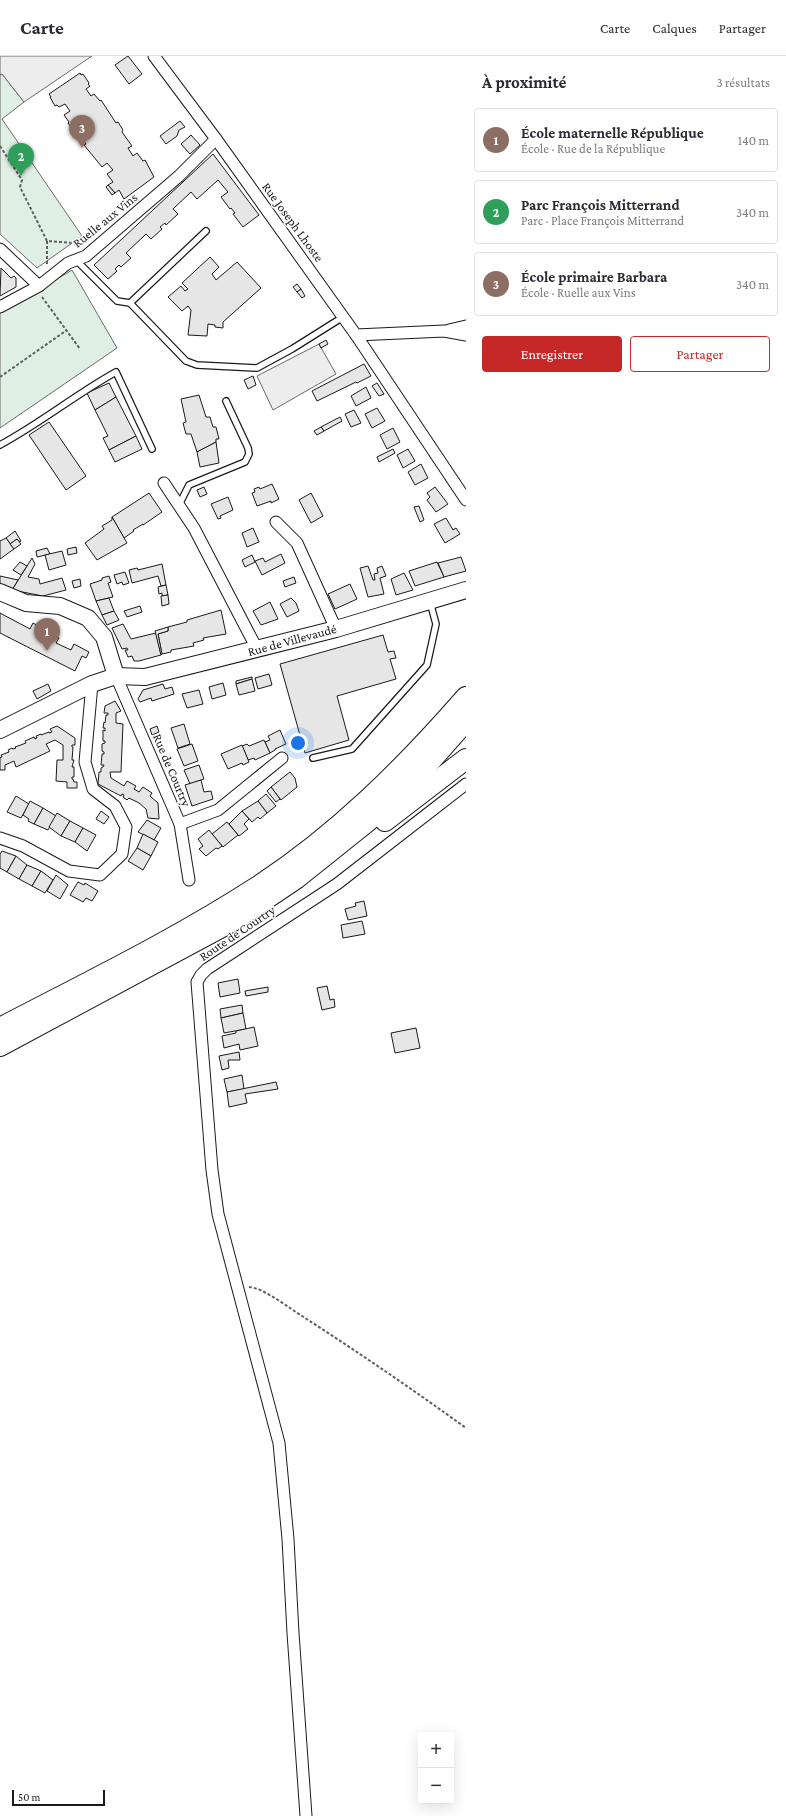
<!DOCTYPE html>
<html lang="fr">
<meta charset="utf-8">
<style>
:root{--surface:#fff;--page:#f2f2f3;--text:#2b2b33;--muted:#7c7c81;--line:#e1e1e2;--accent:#c62828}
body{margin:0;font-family:"Crimson Pro",serif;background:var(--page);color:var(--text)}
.controls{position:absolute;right:12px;bottom:12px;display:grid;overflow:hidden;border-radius:4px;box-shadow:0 4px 16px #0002}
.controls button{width:36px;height:36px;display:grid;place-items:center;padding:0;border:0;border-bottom:1px solid var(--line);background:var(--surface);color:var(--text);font:20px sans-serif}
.scale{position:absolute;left:12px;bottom:10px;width:93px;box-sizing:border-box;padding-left:4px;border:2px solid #1a1a1a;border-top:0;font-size:11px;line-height:14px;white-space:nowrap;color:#1a1a1a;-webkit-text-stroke:3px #fff;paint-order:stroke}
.you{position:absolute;left:298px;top:687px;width:14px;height:14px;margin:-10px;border:3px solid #fff;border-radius:50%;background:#1a73e8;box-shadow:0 0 0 6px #1a73e833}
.badge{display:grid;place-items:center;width:26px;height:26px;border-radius:50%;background:var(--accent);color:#fff;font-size:13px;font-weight:700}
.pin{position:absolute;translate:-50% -33px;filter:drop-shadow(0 1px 2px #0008)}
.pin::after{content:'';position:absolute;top:21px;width:14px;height:12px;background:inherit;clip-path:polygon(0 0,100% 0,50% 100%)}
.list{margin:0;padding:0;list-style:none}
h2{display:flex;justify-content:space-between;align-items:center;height:52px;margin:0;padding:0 16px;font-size:17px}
h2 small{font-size:13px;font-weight:400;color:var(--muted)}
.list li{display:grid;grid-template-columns:26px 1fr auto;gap:12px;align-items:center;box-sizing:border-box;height:64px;margin:0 8px 8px;padding:0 8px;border:1px solid var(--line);border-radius:4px}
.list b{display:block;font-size:15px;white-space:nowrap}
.list p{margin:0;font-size:13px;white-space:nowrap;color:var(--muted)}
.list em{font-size:13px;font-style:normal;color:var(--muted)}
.actions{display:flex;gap:8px;padding:12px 16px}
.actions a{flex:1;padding:9px 0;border:1px solid var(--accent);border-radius:4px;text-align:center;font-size:14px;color:var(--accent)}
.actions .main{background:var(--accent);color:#fff}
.map{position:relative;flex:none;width:466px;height:1760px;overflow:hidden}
header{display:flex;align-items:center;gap:24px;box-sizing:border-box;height:56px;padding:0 20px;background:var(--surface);border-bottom:1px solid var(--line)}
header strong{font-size:19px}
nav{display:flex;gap:22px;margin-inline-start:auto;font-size:14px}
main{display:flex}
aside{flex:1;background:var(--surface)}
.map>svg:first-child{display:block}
.green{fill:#e0efe3;stroke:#6a6a6a}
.parking{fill:#ededed;stroke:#6a6a6a}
.building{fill:#e6e6e6;stroke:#1a1a1a}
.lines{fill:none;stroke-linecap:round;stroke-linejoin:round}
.lane-casing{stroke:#1a1a1a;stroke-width:8}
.street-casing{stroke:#1a1a1a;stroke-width:13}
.secondary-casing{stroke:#1a1a1a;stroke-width:18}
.highway-casing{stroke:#1a1a1a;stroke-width:22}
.path{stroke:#5f5f5f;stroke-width:2;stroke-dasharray:3 2;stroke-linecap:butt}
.lane{stroke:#fff;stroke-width:5.5}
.street{stroke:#fff;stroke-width:11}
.secondary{stroke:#fff;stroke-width:16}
.highway{stroke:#fff;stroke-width:20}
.labels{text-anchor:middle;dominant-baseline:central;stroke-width:3;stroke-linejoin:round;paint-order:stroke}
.street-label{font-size:13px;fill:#1a1a1a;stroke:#fff}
</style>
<header>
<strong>Carte</strong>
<nav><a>Carte</a><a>Calques</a><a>Partager</a></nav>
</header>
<main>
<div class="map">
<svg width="466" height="1760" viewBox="0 0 466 1760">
<rect width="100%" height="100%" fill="#fff"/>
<g class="green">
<polygon points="2,18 24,46 2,63 82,180 37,212 0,178 0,19"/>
<polygon points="72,214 117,292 0,372 0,257"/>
</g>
<g class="parking">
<polygon points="0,0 92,0 24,46 2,18 0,19"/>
<polygon points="319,288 336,318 273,354 257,320"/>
</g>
<g class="building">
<polygon points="128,0 142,18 129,28 115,9"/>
<polygon points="80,17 81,19 83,18 89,27 88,28 90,30 86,33 91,40 94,38 100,45 101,44 116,67 118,66 123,74 122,76 132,90 128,92 133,100 137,97 143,105 145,104 154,121 124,143 119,134 115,137 108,129 113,126 107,118 113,114 107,107 102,111 84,89 86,88 76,75 74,76 68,67 69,66 64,59 70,55 65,48 59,51 57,49 55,50 50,41 51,41 49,38"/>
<polygon points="180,65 185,71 179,74 177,80 166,88 160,80"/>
<polygon points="191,79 200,89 190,98 181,88"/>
<polygon points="213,98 259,159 243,171 233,158 235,157 231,152 230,153 221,141 228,136 218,124 197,143 191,136 173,153 178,158 166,169 165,167 160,171 162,173 151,183 146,178 126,197 131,202 121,211 119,209 115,213 117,215 108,223 94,209"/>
<polygon points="108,129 115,137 112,139 106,131"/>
<polygon points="210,201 219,211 212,218 216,224 237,206 261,232 223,266 223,272 215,271 215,269 208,268 207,280 188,279 191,254 188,250 182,255 168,241 181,230 185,235 188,233 182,227"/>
<polygon points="1,212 11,222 14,220 16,222 16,231 0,240"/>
<polygon points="297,228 301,233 297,236 293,231"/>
<polygon points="301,233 305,240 302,242 297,236"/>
<polygon points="326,284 328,288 321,292 319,288"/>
<polygon points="364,308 371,320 357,327 356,326 317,345 312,335"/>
<polygon points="253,320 256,329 248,333 244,324"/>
<polygon points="109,327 116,341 95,354 87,337"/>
<polygon points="377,327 384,338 379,340 372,330"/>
<polygon points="366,331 371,342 356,350 351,340"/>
<polygon points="199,339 206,361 210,361 213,371 216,371 219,383 216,383 216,386 197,396 191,378 186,378 183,367 186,366 181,343"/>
<polygon points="116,341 136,380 109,394 103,382 108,380 95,354"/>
<polygon points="377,352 385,365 372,372 365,358"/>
<polygon points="354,354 361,367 351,371 345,358"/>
<polygon points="340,361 342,365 324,375 321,371"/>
<polygon points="49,366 86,420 66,434 29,379"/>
<polygon points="321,371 324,375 317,379 314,375"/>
<polygon points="393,372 400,386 387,393 380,379"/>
<polygon points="136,380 142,393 115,406 109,394"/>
<polygon points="216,386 219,407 200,411 197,396"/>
<polygon points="393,393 395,397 379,406 377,401"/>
<polygon points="408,393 415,405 403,412 397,399"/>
<polygon points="421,408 428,422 415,429 408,416"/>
<polygon points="272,428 279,443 271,447 271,445 257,450 252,437 255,436 254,433 259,431 260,433"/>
<polygon points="204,431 207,438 200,441 197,434"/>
<polygon points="435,431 448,448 436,456 427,444 430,441 427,437"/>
<polygon points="149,437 162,456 143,469 143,468 133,474 134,475 124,482 112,461"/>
<polygon points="311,437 323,460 311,467 299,444"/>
<polygon points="228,441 233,454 220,460 221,462 218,463 211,448"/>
<polygon points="419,450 424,464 420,466 414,451"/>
<polygon points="112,461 127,487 97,504 85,487 104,473 102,470 112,464"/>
<polygon points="446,462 453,474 456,472 460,478 445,487 434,468"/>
<polygon points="253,472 259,486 247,491 242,477"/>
<polygon points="15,475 21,485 19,486 17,483 10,488 6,482"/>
<polygon points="6,482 14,493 0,503 0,485"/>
<polygon points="17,483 21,488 14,493 10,488"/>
<polygon points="76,491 77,497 68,499 67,493"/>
<polygon points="47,492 50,498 37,501 36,495"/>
<polygon points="62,495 66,509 49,514 45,499"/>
<polygon points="281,498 285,507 262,519 255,505 263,502 265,506"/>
<polygon points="252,499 255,506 245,511 242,504"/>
<polygon points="461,501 466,515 444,521 438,507"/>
<polygon points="32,502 35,508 28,521 39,523 40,528 62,522 66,534 43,540 12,534"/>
<polygon points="20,506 27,510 21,519 13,514"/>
<polygon points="437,506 444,521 415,530 409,515"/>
<polygon points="162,508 166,529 161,530 158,520 132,527 129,514 137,512 138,514"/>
<polygon points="368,510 373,524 375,524 374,518 378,517 377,512 382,510 386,520 380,522 384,538 368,541 360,512"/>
<polygon points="125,516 129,527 123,529 122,526 117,528 114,519"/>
<polygon points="404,517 413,534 396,539 391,523"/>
<polygon points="0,520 18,524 12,534 0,532"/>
<polygon points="109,520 111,526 108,527 113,541 96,545 90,528 102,524 102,522"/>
<polygon points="294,521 296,527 285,531 283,525"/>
<polygon points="80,523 81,530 74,532 72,525"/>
<polygon points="350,528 357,543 335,553 328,538"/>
<polygon points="166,529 168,539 162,540 162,537 159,538 158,531"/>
<polygon points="168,539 169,548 162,550 161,540"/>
<polygon points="109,542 114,555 102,559 96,545"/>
<polygon points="291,542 296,547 299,555 287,561 280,548"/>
<polygon points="270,546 278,563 261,569 253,555"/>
<polygon points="140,550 142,556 127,561 124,555"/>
<polygon points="221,554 226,578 203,582 204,584 193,587 194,590 171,594 171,596 162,598 158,578 168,575 168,571 187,566 187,564"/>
<polygon points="114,555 119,564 107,569 102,559"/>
<polygon points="0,557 30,573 33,567 59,582 56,587 71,594 74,588 89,596 86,602 82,600 75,615 0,577"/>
<polygon points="123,568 131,583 156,577 161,599 139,605 134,605 132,600 128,601 125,594 128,594 127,592 122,593 112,572"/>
<polygon points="168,571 168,575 158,578 162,598 161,599 155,575"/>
<polygon points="383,579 388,596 394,595 396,602 390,603 396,623 337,640 349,684 305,697 280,608"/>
<polygon points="269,618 272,629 258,633 255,622"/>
<polygon points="252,621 252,623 236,628 236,625"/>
<polygon points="252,623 255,635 239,639 236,628"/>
<polygon points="223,627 226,639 212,643 209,631"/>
<polygon points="48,628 51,635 37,643 33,635"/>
<polygon points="163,628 165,633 172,631 174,638 152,645 151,642 140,646 138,643 143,634"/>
<polygon points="199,634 203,648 187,652 182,638"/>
<polygon points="115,645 121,655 116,657 116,667 123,668 121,716 110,716 111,722 124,730 127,725 136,730 134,733 139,736 143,731 152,737 150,740 158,747 159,763 148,762 146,753 139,747 129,742 127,744 123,741 124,739 122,738 121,740 98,728 99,716 101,716 101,712 103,711 104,709 101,709 102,698 104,698 104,696 102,695 102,688 105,687 105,685 103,685 103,674 105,675 105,672 103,672 104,666 105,667 106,659 108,659 108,657 104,657 105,650"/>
<polygon points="184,668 190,688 178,692 171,672"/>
<polygon points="57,670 75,682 75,689 72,689 72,691 73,691 72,704 74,704 72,711 74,711 74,721 72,721 72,723 73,723 74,726 77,726 77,732 67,732 67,726 56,725 57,704 63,704 63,689 55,684 46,688 50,695 16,711 14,705 5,709 5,714 0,714 0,702 2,701 1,699 9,696 8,694 12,692 13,693 16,692 15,691 26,687 25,685 34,681 35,683 37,682 36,680 41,678 41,679 49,676 49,677 52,676 50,673"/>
<polygon points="157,670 159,676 152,679 150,673"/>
<polygon points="280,674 286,688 275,693 275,694 270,697 265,686 270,684 268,680"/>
<polygon points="264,684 270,697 255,704 254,702 248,704 242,690 247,688 249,690"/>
<polygon points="192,688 198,705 184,710 177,693"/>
<polygon points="242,689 249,706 243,709 242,707 228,713 221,698"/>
<polygon points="199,709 204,723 190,728 184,714"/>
<polygon points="290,716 295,722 297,731 281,744 271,731"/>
<polygon points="201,724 204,736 211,735 213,743 192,750 185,729"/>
<polygon points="271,731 280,743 276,746 267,735"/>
<polygon points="266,738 276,750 267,757 258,745"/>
<polygon points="16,740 29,748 21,762 7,756"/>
<polygon points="30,745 43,752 34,768 28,765 29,763 23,759"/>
<polygon points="258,745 267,757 260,763 258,761 252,766 242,755"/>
<polygon points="43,752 56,760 48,774 34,768"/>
<polygon points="101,755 109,761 104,768 96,763"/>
<polygon points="242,755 249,763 244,768 248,773 239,780 229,768"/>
<polygon points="57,757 70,765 61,780 49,771"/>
<polygon points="147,764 161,772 154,784 138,776"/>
<polygon points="70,765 83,772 75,786 61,780"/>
<polygon points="227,766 238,779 223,791 212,778"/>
<polygon points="83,772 96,779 87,795 75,786"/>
<polygon points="209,774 222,790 218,793 216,792 206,800 199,793 203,790 198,783"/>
<polygon points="143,778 158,786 151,800 137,792"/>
<polygon points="137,792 151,800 143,814 128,805"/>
<polygon points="2,795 16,800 7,816 0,812 0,798"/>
<polygon points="16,800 27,809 19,823 7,816"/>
<polygon points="27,809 41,815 32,830 19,823"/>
<polygon points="41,815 53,824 45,837 32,830"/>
<polygon points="56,819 68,829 60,843 47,835"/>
<polygon points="78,826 84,829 85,827 98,835 92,845 86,842 83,846 70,839"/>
<polygon points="364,845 367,860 348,864 345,853 356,850 355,847"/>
<polygon points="362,865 365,878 343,882 341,869"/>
<polygon points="238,923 240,937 220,941 218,927"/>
<polygon points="327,930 330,944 334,943 335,951 322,954 317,932"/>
<polygon points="268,931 268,936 246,940 245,935"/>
<polygon points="242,949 243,957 221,962 220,953"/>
<polygon points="243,957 246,973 224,977 221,962"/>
<polygon points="254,971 258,990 240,994 239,988 224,992 222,980 236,977 236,975"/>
<polygon points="416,972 420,992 395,997 391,977"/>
<polygon points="239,996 240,1004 228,1004 229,1012 222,1014 219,1000"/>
<polygon points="242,1019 244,1033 227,1036 224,1023"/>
<polygon points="276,1026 278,1033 245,1038 247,1047 229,1051 227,1036"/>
</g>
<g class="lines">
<defs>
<g id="lane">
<polyline points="76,204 117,245 130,247 206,175"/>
<polyline points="130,247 186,305 197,309 257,312 292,293 343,261"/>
<path d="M0 389C41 367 76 338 116 316L152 393"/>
<polyline points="179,449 189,429 245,406 249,398 248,392 226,345"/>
<polyline points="313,702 352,693 427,609 436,568 430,546"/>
</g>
<g id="street">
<polyline points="154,0 216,83 356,279 444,275 466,279"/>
<polyline points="0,193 39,230"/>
<polyline points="0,251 39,230 68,207 86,200 179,120 216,83"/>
<polyline points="449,274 466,270"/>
<polyline points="356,279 466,444"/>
<polyline points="164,427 194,472 257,593"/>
<polyline points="276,466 297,487 336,573"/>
<polyline points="116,620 180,768 189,824"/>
<polyline points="180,768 218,754 282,702"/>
<polyline points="0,782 23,790 69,815 100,819 122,798 126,771 115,750 93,733 85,706 92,628"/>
<polyline points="306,1760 293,1577 288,1483 279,1387 218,1158 212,1114 197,926 201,919 207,913 337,828 466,728"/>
</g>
<g id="secondary">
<polyline points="0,536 26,547 60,550 88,562 104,581 116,620"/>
<polyline points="0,674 92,628 116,620 145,621 336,573 466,534"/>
</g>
<g id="highway">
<polyline points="385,765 466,703"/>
<path d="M0 972C86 927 175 884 257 831 337 779 404 712 466 641"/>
<polyline points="0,990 233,865 297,822 367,766 427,709 466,665"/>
</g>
</defs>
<use href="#lane" class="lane-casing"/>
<use href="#street" class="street-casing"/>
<use href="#secondary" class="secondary-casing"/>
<use href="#highway" class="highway-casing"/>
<g class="path">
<polyline points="0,90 22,124 20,131 47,185"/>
<polyline points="47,208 47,185 74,187 78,192"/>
<polyline points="42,241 80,293"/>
<polyline points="0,321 67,274"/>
<path d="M249 1231C264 1232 289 1252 302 1260 358 1296 412 1333 466 1372"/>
</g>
<use href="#lane" class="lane"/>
<use href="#street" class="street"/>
<use href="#secondary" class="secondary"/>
<use href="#highway" class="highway"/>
</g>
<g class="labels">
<g class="street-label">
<text transform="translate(105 164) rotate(-39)">Ruelle aux Vins</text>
<text transform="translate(293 166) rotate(54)">Rue Joseph Lhoste</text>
<text transform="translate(292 584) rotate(-15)">Rue de Villevaudé</text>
<text transform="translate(172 714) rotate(67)">Rue de Courtry</text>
<text transform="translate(237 877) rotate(-34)">Route de Courtry</text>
</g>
</g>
</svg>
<div class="controls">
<button>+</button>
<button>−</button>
</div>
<div class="scale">50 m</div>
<div class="you"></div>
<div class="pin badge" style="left:47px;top:595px;background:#8d6e63">1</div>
<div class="pin badge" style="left:21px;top:120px;background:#2e9e5b">2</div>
<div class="pin badge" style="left:82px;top:92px;background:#8d6e63">3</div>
</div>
<aside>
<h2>À proximité<small>3 résultats</small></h2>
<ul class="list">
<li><span class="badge" style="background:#8d6e63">1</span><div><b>École maternelle République</b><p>École · Rue de la République</p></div><em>140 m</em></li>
<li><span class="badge" style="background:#2e9e5b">2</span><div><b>Parc François Mitterrand</b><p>Parc · Place François Mitterrand</p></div><em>340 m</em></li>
<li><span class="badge" style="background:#8d6e63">3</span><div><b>École primaire Barbara</b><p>École · Ruelle aux Vins</p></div><em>340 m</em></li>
</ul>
<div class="actions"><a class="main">Enregistrer</a><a>Partager</a></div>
</aside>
</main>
